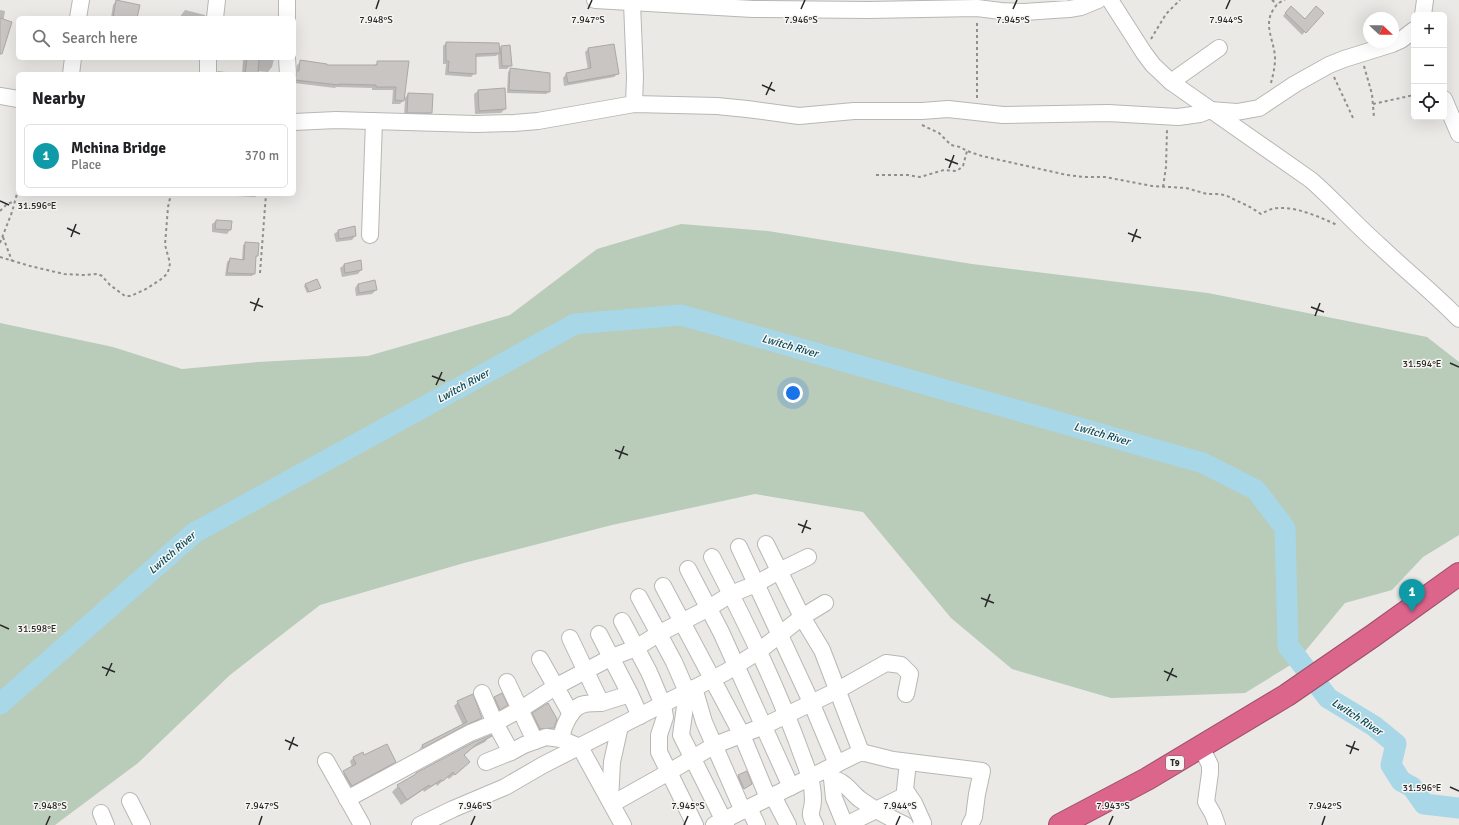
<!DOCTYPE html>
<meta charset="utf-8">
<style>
:root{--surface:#fff;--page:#f6f6f6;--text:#202124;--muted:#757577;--line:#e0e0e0;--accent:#6f42ba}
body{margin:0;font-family:Signika,sans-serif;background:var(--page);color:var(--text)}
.controls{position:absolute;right:12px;top:12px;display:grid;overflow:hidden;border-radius:6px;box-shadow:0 4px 16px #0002}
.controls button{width:36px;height:36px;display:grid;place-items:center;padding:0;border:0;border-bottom:1px solid var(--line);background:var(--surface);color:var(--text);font:20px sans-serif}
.compass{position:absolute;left:1363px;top:12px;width:36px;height:36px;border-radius:50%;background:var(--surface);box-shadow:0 4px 16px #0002;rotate:112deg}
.you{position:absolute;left:793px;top:393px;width:14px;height:14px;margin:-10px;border:3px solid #fff;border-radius:50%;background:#1a73e8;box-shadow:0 0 0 6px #1a73e833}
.badge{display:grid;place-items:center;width:26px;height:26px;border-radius:50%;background:var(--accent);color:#fff;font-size:13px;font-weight:700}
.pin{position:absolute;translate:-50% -33px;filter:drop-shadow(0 1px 2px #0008)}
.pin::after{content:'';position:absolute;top:21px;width:14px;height:12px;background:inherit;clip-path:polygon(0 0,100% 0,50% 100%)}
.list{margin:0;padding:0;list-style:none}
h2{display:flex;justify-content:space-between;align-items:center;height:52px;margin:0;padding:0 16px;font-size:17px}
h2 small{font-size:13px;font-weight:400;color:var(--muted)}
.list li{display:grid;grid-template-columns:26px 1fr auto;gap:12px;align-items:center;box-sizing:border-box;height:64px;margin:0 8px 8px;padding:0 8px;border:1px solid var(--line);border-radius:6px}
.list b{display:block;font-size:15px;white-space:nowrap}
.list p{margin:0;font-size:13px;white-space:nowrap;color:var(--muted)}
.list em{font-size:13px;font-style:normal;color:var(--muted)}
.icon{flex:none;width:22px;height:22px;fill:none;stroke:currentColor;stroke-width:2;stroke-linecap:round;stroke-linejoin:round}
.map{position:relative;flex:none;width:1459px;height:825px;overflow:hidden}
.search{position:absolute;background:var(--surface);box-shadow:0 4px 16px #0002;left:16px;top:16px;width:280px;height:44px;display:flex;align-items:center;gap:10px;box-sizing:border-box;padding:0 14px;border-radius:6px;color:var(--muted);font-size:15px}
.panel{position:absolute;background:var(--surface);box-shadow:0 4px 16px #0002;left:16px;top:72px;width:280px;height:124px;border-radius:6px}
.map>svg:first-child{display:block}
.green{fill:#b9cbb9}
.shadow{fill:#0003}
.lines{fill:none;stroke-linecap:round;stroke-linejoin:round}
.river{stroke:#a8d7e8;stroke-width:21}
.building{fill:#c8c5c3;stroke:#aba8a6}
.minor-casing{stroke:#b8b7b4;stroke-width:18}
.highway-casing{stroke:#9d5068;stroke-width:24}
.path{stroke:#8f8f8d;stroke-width:2;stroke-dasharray:3 3;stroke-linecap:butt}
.minor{stroke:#fff;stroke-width:16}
.highway{stroke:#dc658b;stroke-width:22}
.ticks{fill:none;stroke:#282827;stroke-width:1.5}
.labels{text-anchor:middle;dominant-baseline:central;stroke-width:3;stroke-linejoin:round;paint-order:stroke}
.shield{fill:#f7f6f3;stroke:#666664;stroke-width:1}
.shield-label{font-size:9px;font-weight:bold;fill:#282827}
.water-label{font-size:11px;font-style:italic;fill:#06495b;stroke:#f7f6f3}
.ticks-label{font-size:10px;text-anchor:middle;fill:#282827;stroke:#f7f6f3;stroke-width:3;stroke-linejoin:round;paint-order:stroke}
</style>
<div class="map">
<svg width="1459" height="825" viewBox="0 0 1459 825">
<rect width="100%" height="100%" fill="#eae9e6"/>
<polygon class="green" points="681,224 768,231 972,264 1208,293 1427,337 1459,362 1459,535 1423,557 1392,590 1345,603 1297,661 1245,693 1111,698 1012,669 951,618 863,512 755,494 612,525 464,563 320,605 230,675 138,763 55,825 0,825 0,323 113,347 182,369 258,362 368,356 510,315 597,249"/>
<g class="shadow">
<polygon points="116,1 136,18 111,18 113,5"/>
<polygon points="1291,7 1304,21 1322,13 1302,35 1283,16"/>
<polygon points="0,10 5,11 0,44"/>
<polygon points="185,10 205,15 205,18 179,18"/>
<polygon points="446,43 499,49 501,47 510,46 511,65 507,69 499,69 498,54 496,56 475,57 475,73 471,77 445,75 446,64 443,64 443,46"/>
<polygon points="588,49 618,73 614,77 564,86 563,78 566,74 588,70 585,52"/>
<polygon points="246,58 274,59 272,67 268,72 257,71 257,74 242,74 243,60"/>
<polygon points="300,62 325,66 374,66 378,62 407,62 404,99 408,94 431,113 428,116 404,116 405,99 400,104 392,104 393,90 372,90 372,88 336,87 335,88 294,83 294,76 295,74 297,65"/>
<polygon points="510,70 549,92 546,94 507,93 508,72"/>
<polygon points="218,71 242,74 215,74"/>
<polygon points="504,89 505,109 501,113 475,114 474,94 478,91"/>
<polygon points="236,194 259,194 255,197 236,196"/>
<polygon points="216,221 230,230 227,234 212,232 212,224"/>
<polygon points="354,228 355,236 352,240 336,242 334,234 338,231"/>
<polygon points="246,243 257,256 255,258 254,274 252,276 225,276 227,262 230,259 242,261 243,245"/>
<polygon points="360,262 361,270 358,274 342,277 340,268 344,265"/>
<polygon points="306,284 319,288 307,293 304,286"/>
<polygon points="358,284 376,290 372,294 356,296 355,288"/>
<polygon points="494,697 506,705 496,713 491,701"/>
<polygon points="458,702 481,718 478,721 461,728 419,750 422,746 463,725 454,706"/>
<polygon points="533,714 553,728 549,731 536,732 529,718"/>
<polygon points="490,736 485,742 471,749 463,756 463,767 449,779 447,777 437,786 436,784 424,792 423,790 401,805 392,792 398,786 412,778 416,774"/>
<polygon points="354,757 364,757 394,762 391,766 348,789 340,776 352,767 350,761"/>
<polygon points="746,772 751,784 748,787 748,785 739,790 735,780 738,776"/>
</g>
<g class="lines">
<polyline class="river" points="0,704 194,533 575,324 681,315 1203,463 1256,490 1285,528 1288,646 1328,698 1374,726 1396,744 1391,765 1401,781 1412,787 1424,804 1459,808"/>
</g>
<g class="building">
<polygon points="116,0 140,5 137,18 113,18"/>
<polygon points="1291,6 1305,19 1316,6 1324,13 1306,33 1285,13"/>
<polygon points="0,18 12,22 2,54 0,54"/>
<polygon points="446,42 499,43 500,53 476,54 476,74 448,72 449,61 446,61"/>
<polygon points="614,44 619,74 568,83 566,73 591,68 588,48"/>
<polygon points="510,45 512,66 502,66 501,46"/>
<polygon points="247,58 259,58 258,74 245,74"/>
<polygon points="300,60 327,64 327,65 377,65 377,61 409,61 404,101 395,100 396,87 376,87 376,85 339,84 339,85 295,80 297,71 299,71"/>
<polygon points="510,68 550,73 550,92 509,90"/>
<polygon points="505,88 506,109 479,111 478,90"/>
<polygon points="408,93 433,94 432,113 407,113"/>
<polygon points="216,220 232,221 231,230 215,229"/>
<polygon points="355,226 356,236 339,239 338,230"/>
<polygon points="245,242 259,243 258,256 256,256 255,274 227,273 230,258 244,260"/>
<polygon points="361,260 362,270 345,273 344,264"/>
<polygon points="317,279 321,288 309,292 305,284"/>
<polygon points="375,280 377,290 359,293 358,284"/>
<polygon points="502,693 508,705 500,710 494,697"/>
<polygon points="473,694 482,718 466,725 423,748 422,745 467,722 457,701"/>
<polygon points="548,703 557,719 554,728 540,729 532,713"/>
<polygon points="491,735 492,736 477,744 464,755 470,762 455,775 453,772 443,781 441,780 430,787 429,785 407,800 397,785 416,774 416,773 474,742"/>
<polygon points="387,744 396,762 352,786 343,771 356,764 353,757 363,752 364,755"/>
<polygon points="747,771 752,784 744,789 738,775"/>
</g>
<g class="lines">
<defs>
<g id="minor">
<polyline points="287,0 287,18"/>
<polyline points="595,0 753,9 868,10 977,8 1001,11 1024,12 1069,9 1081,7 1098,0"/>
<path d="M1110 0 1144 53 1153 65 1171 82 1311 180C1335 201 1356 225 1380 246 1406 271 1434 293 1459 319"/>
<polyline points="632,3 635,77 634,104"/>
<polyline points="1423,15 1425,0"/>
<polyline points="78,18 81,0"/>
<polyline points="215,18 217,0"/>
<polyline points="287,58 288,74"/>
<polyline points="71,74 73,58"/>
<polyline points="208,74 208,58"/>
<polyline points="1171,82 1219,48"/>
<polyline points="0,96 18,99"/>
<polyline points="1444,99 1459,134"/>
<polyline points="294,122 336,120 476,124 514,123 538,121 634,104 717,106 747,109 799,116 854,111 922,111 948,109 1003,115 1108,113 1178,117 1200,114 1210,110 1237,112 1259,108 1295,84 1329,65 1344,59 1392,44 1401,40 1414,30"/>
<polyline points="370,235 374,121"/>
<polyline points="766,544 802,617 822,650 861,752"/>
<polyline points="739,547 811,702 837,764"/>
<path d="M712 557C746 623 778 688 803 758 808 771 813 784 813 799 813 814 807 810 815 825"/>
<polyline points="688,569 721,632 791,787"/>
<polyline points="663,586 742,735 768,798"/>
<polyline points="639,597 674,662 687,692 681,735 726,825"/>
<polyline points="622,621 649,672 663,705 665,717 659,735 659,752 695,825"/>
<polyline points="599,634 630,694 640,716"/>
<polyline points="570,638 601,703 630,694"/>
<polyline points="540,659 571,714"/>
<polyline points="507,682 535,741"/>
<polyline points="694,688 704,722 743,811"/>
<polyline points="482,693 495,723 511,752"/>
<path d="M561 739C563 727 571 706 585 704 590 703 596 703 601 703"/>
<polyline points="1201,747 1210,765 1210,773 1206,802 1213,814 1217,825"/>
<polyline points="326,761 362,825"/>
<polyline points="486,762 511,752 524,745 546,737 561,739 580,747 623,825"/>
<polyline points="908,762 905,790 914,803 923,823 921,825"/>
<path d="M827 769C835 784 836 777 845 785 851 790 855 796 861 800 875 810 890 818 905 825"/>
<polyline points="832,779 834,798 845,825"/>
<polyline points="773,796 788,825"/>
<polyline points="347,799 470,733 495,723 521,709 555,687 612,657 636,648 658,634 709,608 731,594 756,584 779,571 808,557"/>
<polyline points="610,800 612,762 620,726"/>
<polyline points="130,801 142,825"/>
<polyline points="612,804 669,772 715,745 764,726 838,690 886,663 901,665 910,674 906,694"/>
<polyline points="749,808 757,825"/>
<polyline points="101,813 106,825"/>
<polyline points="420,825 453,809 505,787 543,765 726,672 759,651 802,617 825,603"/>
<polyline points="714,825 861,752 893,760 982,771 977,794 974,817 970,825"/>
<polyline points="846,825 908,794"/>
</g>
<polyline id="highway" points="1060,825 1147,779 1287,695 1374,635 1459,574"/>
</defs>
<use href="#minor" class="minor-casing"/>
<use href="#highway" class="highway-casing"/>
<g class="path">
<polyline points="1272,0 1277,4"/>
<polyline points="1151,39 1166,14 1180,0"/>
<polyline points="1364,66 1372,94 1374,117"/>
<polyline points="1334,77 1354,120"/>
<path d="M1271 83C1273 75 1275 67 1275 59 1275 42 1263 26 1273 10 1276 5 1279 2 1285 0"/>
<polyline points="977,98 977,21"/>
<polyline points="1373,104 1414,95"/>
<path d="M922 125 939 133 951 145 960 147 967 151 982 156 1067 175 1084 177H1105L1152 186 1186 188 1207 194H1217L1225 195 1250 207 1261 214C1265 212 1268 210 1272 209 1291 204 1320 217 1337 225"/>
<polyline points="876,175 908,175 920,177 944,170 957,171 963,166 967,151"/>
<polyline points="1163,187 1166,167 1167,130"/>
<polyline points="0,211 7,204 15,201"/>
<polyline points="3,237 12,261"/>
<polyline points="0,243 12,212 18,190"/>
<polyline points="0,257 30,266 64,274 84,275 98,274 102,276 110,285 125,296 131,296 146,289 160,280 167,274 169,269 170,263 165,245 168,207 171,194"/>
<polyline points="260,273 266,194"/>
</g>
<use href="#minor" class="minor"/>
<use href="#highway" class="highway"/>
</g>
<path class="ticks" d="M376 9 379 0M588 9 592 0M801 9 805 0M1013 9 1017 0M1226 9 1230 0M762 85 775 91M766 95 772 82M945 159 958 164M949 168 954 155M0 201 9 205M67 228 80 234M1128 233 1141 238M71 237 76 224M1132 242 1137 229M250 302 263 307M1311 307 1324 312M254 311 259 298M1315 316 1320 303M1450 363 1459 367M432 376 445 381M436 385 442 372M615 450 628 455M619 459 624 446M798 524 811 529M802 533 807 520M981 598 994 603M985 607 990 594M0 625 9 629M102 667 115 672M1164 671 1177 677M106 676 112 663M1167 681 1173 668M285 740 298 746M1346 745 1359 750M289 750 294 737M1350 754 1355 741M1450 787 1459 791M46 825 50 816M259 825 262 816M471 825 475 816M684 825 688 816M896 825 900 816M1109 825 1113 816M1322 825 1325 816"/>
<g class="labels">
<rect class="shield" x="1166" y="756" width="18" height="14" rx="3"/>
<g class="shield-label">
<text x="1175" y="763">T9</text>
</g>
<g class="water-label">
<text transform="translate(790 346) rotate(16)">Lwitch River</text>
<text transform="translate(463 386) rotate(-29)">Lwitch River</text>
<text transform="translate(1102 434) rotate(16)">Lwitch River</text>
<text transform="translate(172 553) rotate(-41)">Lwitch River</text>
<text transform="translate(1357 717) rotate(33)">Lwitch River</text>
</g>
</g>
<g class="ticks-label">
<text x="376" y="23">7.948°S</text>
<text x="588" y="23">7.947°S</text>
<text x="801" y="23">7.946°S</text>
<text x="1013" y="23">7.945°S</text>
<text x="1226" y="23">7.944°S</text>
<text x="37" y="209">31.596°E</text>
<text x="1422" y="367">31.594°E</text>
<text x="37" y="632">31.598°E</text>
<text x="1422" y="791">31.596°E</text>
<text x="50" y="809">7.948°S</text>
<text x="262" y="809">7.947°S</text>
<text x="475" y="809">7.946°S</text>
<text x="688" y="809">7.945°S</text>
<text x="900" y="809">7.944°S</text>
<text x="1113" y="809">7.943°S</text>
<text x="1325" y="809">7.942°S</text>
</g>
</svg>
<div class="controls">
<button>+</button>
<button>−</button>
<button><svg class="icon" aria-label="locate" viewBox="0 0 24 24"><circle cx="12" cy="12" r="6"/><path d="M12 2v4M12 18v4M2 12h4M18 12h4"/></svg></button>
</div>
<svg class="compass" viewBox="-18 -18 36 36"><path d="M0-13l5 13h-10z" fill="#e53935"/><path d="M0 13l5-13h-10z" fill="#757577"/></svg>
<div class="you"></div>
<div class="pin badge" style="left:1412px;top:612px;background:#0f9aa8">1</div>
<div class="search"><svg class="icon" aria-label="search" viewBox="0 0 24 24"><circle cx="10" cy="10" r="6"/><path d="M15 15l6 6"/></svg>Search here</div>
<section class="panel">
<h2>Nearby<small></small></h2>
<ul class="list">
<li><span class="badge" style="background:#0f9aa8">1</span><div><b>Mchina Bridge</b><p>Place</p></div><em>370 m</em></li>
</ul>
</section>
</div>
